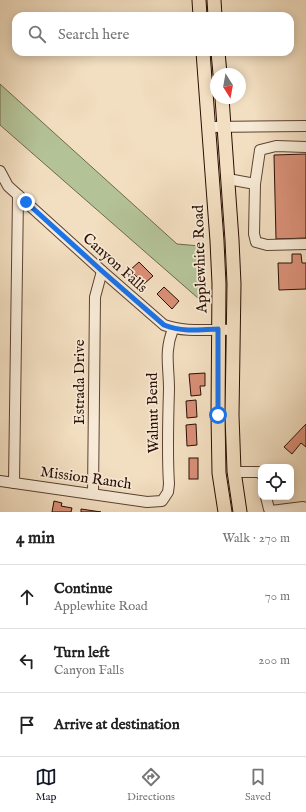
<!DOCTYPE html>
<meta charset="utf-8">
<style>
:root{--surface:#fff;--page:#f2f2f2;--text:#222;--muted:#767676;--line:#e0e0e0;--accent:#111827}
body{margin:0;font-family:"IM FELL English",serif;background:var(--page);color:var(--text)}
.controls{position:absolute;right:12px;bottom:12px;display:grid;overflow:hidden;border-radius:8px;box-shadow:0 2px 10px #0003}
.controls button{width:36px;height:36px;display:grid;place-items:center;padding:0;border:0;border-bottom:1px solid var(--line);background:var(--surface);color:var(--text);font:20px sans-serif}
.compass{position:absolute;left:210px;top:68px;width:36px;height:36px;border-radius:50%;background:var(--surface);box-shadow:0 2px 10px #0003;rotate:169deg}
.stop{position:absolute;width:12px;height:12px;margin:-9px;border:3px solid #1a73e8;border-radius:50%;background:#fff}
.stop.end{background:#1a73e8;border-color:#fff;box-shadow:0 1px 4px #0008}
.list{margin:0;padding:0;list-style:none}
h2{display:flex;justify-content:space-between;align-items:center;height:52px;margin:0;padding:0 16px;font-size:17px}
h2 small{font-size:13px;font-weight:400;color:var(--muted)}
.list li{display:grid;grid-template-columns:26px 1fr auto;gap:12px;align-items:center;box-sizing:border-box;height:64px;padding:0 16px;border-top:1px solid var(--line)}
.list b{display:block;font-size:15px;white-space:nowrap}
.list p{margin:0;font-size:13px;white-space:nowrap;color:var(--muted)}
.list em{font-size:13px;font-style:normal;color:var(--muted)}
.icon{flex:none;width:22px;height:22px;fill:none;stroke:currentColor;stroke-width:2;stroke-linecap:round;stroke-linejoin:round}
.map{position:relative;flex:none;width:306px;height:512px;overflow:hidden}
.search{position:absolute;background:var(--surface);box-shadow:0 2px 10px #0003;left:12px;right:12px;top:12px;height:44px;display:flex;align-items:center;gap:10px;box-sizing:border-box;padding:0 14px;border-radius:12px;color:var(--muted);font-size:15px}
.sheet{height:244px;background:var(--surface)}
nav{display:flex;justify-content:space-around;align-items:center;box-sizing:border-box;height:56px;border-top:1px solid var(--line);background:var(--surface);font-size:11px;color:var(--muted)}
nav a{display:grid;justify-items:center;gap:2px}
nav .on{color:var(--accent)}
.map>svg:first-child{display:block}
.green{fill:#b4c297;stroke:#6f684d}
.building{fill:#d88f76;stroke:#2a0e03}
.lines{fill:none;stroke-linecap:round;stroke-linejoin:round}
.minor-casing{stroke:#5c4232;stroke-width:12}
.major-casing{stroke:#2a0e03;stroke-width:15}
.minor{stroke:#f7ead6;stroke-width:10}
.major{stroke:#f2dec0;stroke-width:13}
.route{stroke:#1a73e8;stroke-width:5}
.labels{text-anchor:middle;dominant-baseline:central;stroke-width:3.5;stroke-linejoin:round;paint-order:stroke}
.street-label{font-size:15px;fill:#2a0e03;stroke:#f7ead6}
</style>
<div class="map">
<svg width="306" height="512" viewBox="0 0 306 512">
<rect width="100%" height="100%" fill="#f2dec0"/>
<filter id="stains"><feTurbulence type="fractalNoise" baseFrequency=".005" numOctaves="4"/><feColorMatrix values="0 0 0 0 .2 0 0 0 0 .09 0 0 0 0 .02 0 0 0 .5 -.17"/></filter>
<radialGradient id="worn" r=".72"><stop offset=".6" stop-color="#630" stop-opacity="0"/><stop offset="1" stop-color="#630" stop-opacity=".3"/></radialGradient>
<polygon class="green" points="0,84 177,244 200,246 207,306 0,125"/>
<g class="building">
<polygon points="306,154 306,238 276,239 274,155"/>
<polygon points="292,254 301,254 302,263 306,263 306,289 279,290 278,263 292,263"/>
<polygon points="139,262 153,276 144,284 130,270"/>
<polygon points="164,287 179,301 172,309 157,294"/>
<polygon points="205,373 205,386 200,386 201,395 191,396 189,374"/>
<polygon points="196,400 197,417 187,418 186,401"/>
<polygon points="196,424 197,445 187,446 186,425"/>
<polygon points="306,424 306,447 301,443 292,454 284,447"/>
<rect x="189" y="458" width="9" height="21"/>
<polygon points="54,501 62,503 61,506 72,508 71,512 52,512"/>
<polygon points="81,509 101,512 81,512"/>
</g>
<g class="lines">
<defs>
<g id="minor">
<polyline points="209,127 306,126"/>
<path d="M0 171 8 186 102 271 164 325C186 333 210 329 233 330"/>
<polyline points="228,179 255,184 254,234 256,242 267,245 306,244"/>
<polyline points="255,184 260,150 276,146 306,147"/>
<polyline points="234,472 259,472 261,474"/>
<path d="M0 481 147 502 162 501 168 492 169 484C167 453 168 421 169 389 169 366 164 352 173 329"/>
<polyline points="14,483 18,195"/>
<polyline points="93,494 95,297 102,271"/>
<polyline points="266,497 269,509 271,511 303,507 306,508"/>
</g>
<g id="major">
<polyline points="199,0 200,16"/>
<polyline points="214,0 215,16"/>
<polyline points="203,52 217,241 219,284 218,415 219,473 225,512"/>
<polyline points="218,52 220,74"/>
<polyline points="222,98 232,240 234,284 232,415 234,471 240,512"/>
</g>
</defs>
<use href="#minor" class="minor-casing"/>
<use href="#major" class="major-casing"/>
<use href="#minor" class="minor"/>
<use href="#major" class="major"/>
</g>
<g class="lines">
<path class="route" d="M26 202 102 271 164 325C181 332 200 330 218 329V415"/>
</g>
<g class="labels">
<g class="street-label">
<text transform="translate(200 259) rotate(-92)">Applewhite Road</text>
<text transform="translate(115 263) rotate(42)">Canyon Falls</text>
<text transform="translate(79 382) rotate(-90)">Estrada Drive</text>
<text transform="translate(153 413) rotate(-91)">Walnut Bend</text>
<text transform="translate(86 478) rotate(8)">Mission Ranch</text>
</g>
</g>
<rect width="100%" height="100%" filter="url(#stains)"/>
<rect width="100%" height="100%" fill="url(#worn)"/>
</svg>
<div class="controls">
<button><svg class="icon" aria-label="locate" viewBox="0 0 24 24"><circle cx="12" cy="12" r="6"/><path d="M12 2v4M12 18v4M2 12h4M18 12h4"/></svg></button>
</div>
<svg class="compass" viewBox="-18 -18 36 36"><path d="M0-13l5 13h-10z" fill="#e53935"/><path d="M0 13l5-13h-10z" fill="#767676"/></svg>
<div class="stop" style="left:218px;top:415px"></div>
<div class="stop end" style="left:26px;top:202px"></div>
<div class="search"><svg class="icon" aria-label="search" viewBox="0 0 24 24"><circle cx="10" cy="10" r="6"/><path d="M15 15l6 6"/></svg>Search here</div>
</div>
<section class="sheet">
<h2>4 min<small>Walk · 270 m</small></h2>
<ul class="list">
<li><svg class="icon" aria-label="ahead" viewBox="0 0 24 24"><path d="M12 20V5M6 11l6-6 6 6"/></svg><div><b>Continue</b><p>Applewhite Road</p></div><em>70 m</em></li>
<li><svg class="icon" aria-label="left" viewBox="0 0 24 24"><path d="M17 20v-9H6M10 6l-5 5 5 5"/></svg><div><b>Turn left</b><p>Canyon Falls</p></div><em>200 m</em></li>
<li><svg class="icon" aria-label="arrive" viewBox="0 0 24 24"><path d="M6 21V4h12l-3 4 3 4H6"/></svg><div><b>Arrive at destination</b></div></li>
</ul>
</section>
<nav>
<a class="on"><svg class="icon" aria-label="map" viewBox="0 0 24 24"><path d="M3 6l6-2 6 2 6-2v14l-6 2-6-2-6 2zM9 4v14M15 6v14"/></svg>Map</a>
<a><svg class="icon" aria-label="directions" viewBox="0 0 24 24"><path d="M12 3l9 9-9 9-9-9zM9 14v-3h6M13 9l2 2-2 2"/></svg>Directions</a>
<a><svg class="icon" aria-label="saved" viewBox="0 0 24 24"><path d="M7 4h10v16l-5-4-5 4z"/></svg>Saved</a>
</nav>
